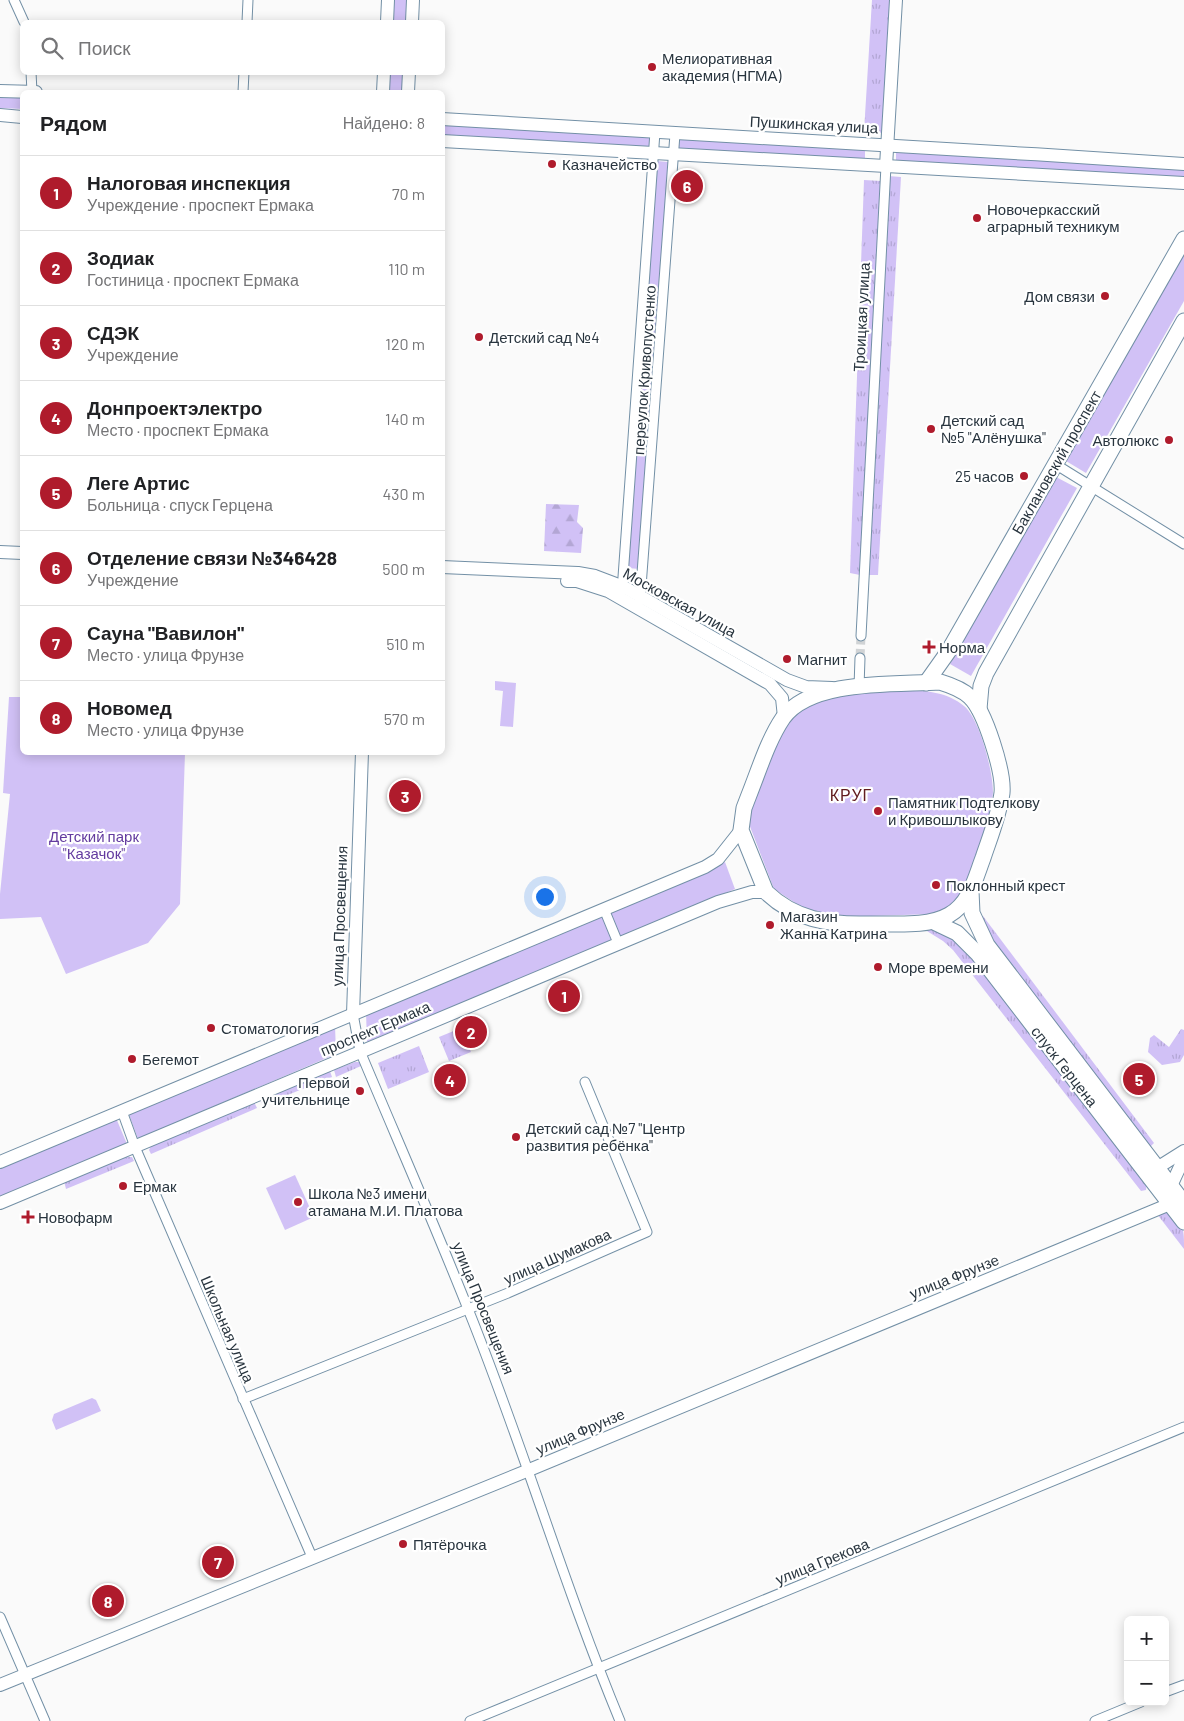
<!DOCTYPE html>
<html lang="ru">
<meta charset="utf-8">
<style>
:root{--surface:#fff;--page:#f6f6f6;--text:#202124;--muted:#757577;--line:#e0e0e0;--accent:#af1b2c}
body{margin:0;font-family:Barlow,sans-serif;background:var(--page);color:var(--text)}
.controls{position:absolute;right:15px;bottom:15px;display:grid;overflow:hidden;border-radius:8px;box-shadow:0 2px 12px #0003}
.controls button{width:45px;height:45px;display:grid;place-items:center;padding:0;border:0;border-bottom:1px solid var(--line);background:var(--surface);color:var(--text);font:25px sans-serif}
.you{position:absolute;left:544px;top:896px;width:18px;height:18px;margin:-12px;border:4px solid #fff;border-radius:50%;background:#1a73e8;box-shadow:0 0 0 8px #1a73e833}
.badge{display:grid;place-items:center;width:32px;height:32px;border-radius:50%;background:var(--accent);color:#fff;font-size:16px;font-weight:700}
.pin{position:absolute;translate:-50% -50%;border:2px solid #fff;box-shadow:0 1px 5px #0006}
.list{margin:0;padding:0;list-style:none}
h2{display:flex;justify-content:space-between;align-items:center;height:65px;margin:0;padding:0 20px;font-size:21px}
h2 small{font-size:16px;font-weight:400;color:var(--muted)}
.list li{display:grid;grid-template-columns:32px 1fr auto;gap:15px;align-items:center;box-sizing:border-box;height:75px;padding:0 20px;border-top:1px solid var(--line)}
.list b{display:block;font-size:19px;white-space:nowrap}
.list p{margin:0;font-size:16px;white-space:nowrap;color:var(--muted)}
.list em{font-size:16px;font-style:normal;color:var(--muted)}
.icon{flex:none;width:28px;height:28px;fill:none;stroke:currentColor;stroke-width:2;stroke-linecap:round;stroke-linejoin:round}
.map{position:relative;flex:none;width:1184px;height:1721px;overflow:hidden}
.search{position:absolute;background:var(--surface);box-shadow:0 2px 12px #0003;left:20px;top:20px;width:425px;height:55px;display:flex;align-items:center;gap:12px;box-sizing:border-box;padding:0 18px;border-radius:8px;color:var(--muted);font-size:19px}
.panel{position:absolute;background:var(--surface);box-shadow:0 2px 12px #0003;left:20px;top:90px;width:425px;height:665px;border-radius:8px}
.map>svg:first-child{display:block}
.grass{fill:url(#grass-tufts)}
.forest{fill:url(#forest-firs)}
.park{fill:#d1c1f6}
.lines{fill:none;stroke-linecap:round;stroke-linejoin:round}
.street-tunnel{stroke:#d0d3d5;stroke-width:9;stroke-dasharray:9 4.5;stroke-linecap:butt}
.street-casing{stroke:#7390a6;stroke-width:11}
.secondary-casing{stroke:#7390a6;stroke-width:14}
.primary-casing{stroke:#7390a6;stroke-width:17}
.street{stroke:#fff;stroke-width:9}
.secondary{stroke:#fff;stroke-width:12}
.primary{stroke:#fff;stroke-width:15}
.poi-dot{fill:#af1b2c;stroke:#fff;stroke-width:2}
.labels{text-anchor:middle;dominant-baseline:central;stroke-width:4.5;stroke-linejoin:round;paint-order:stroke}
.poi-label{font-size:15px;fill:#29353f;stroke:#fff;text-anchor:start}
.street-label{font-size:15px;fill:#29353f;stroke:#fff}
.park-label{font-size:15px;fill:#633b9f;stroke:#fff}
.neighbourhood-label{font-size:16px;letter-spacing:1px;fill:#611c1e;stroke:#fff}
</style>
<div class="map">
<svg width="1184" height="1721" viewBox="0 0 1184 1721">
<defs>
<pattern id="grass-tufts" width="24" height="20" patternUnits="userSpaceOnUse" patternTransform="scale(1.25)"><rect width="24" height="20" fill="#d1c1f6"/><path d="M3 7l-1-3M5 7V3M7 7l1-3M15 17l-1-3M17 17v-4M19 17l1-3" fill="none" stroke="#b3a6d4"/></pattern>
<pattern id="forest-firs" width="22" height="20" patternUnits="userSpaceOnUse" patternTransform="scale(1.25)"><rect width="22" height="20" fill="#d1c1f6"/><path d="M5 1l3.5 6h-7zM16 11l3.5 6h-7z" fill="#b3a6d4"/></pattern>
</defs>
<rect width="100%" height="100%" fill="#fafafa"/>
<g class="grass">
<polygon points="872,0 894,0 884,133 864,132"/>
<polygon points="888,176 901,177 878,575 869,575"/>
<polygon points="864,180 881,181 860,575 850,573"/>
<polygon points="983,916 1154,1143 1148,1149 980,924"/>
<polygon points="922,928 938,928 957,939 1147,1180 1146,1190 1141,1191 953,950 943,941"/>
<polygon points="461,1028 471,1052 449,1061 439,1037"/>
<polygon points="1181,1029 1184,1030 1184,1055 1180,1062 1162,1065 1148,1052 1150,1038 1154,1035 1169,1047"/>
<polygon points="419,1046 429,1072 388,1089 378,1063"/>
<polygon points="355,1062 359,1062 361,1066 336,1077 334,1070"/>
<polygon points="330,1071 332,1077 263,1105 260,1100"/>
<polygon points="254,1102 257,1108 151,1154 149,1150 151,1146"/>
<polygon points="127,1157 132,1157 134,1161 66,1189 64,1181"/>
<path d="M1166 1212C1184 1223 1184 1228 1184 1249L1157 1214Z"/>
</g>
<polygon class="forest" points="546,504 579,505 577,522 583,528 581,553 544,551"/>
<g class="park">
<polygon points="391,0 412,0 410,22 389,22"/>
<polygon points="387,73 407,73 406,92 386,92"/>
<polygon points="0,97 22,98 22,109 0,108"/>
<polygon points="442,122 652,136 652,151 443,138"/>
<polygon points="679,138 865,147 865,162 678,151"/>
<polygon points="896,150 1184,167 1184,179 896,163"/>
<polygon points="657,161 668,162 640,569 627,568"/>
<polygon points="1184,253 1184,301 1086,473 1066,461"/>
<polygon points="1056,477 1077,488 971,676 950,664"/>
<polygon points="495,681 516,683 513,727 500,726 503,691 495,690"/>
<path d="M907 690C928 691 947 692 964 706 980 719 993 772 993 792 992 813 969 888 954 903 948 908 942 911 934 914L840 917 803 908 774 889 749 824 753 798 786 725 805 704 841 694Z"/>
<polygon points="9,697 22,697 22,752 185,753 180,904 148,943 66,974 41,917 0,919 0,894 10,794 3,793"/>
<polygon points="725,862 735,889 367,1042 366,1012"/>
<polygon points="335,1025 336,1054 138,1139 128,1112"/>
<polygon points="116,1118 127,1144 0,1197 0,1165"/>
<polygon points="295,1175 314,1217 285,1230 266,1188"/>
<polygon points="92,1398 96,1400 101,1411 56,1430 52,1420 54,1414"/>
</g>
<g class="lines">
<polyline class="street-tunnel" points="860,658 861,636"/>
<defs>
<g id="street">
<polyline points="14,0 24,22"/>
<polyline points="247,22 248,0"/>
<polyline points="31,72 32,92"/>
<polyline points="243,92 244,72"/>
<polyline points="1055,464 1184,544"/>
<polyline points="622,591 655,132"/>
<polyline points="640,600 675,134"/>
<polyline points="861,636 886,166"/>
<polyline points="859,687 860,658"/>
<polyline points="604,909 618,943"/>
<path d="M353 1014 360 1051C396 1137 434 1223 468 1309 523 1445 564 1586 620 1721"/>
<polyline points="122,1111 135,1147 312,1557"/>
<polyline points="243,1399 508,1293 647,1232 585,1082"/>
<polyline points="0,1617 45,1721"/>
<polyline points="1165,1692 1184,1685"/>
<polyline points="470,1721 1184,1427"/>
<polyline points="1095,1721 1141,1702"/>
</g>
<g id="secondary">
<polyline points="387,22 388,0"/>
<polyline points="412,22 413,0"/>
<polyline points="0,91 36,92"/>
<polyline points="383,92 384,72"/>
<polyline points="408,92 409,72"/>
<polyline points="0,115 22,117"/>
<path d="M442 119C690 135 937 147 1184 164"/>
<polyline points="442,141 1184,183"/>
<polyline points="886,166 896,0"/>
<polyline points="0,552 22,553"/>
<polyline points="442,567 578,573 595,576 624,587 787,680 806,687 832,688"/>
<polyline points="567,581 577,581 608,591 770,684 782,698 784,717"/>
<polyline points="353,1014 362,752"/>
<polyline points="0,1162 705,867 718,859 741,830"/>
<polyline points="1157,1168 1184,1151"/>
<polyline points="1171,1186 1184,1158"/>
<polyline points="0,1203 718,902 752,892 766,892"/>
<polyline points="0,1685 529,1470 1170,1204"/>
</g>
<g id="primary">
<path d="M940 682C950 685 962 689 970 697 985 711 1004 772 1002 793 999 815 990 837 983 858 975 879 970 903 949 915 926 928 892 923 867 924 828 925 794 919 766 892L741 830 744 808 749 795C759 770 768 740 783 718 811 679 895 685 940 682Z"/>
<polyline points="926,683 948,652 1184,239"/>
<polyline points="979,709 981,686 986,673 1184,321"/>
<polyline points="971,891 972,913 987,945 1184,1203"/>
<polyline points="934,922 957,933 978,954 1184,1222"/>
</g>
</defs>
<use href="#street" class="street-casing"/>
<use href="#secondary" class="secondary-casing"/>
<use href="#primary" class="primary-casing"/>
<use href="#street" class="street"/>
<use href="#secondary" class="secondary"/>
<use href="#primary" class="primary"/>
</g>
<g class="poi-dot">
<circle cx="652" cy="67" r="5"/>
<circle cx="552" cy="164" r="5"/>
<circle cx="977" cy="218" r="5"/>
<circle cx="1105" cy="296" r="5"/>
<circle cx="479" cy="337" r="5"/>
<circle cx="931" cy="429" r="5"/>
<circle cx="1169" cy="440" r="5"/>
<circle cx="1024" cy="476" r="5"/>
<path d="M926.5 639.5h5v5h5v5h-5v5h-5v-5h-5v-5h5z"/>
<circle cx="787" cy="659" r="5"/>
<circle cx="878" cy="811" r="5"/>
<circle cx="936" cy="885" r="5"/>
<circle cx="770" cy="925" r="5"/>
<circle cx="878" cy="967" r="5"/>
<circle cx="211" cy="1028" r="5"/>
<circle cx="132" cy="1059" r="5"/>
<circle cx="360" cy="1091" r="5"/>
<circle cx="516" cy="1137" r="5"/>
<circle cx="123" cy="1186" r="5"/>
<circle cx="298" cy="1202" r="5"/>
<path d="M25.5 1209.5h5v5h5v5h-5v5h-5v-5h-5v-5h5z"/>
<circle cx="403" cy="1544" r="5"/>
</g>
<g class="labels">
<g class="poi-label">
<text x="662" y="58">Мелиоративная<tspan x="662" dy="17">академия (НГМА)</tspan></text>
<text x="562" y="164">Казначейство</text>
<text x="987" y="209">Новочеркасский<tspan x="987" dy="17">аграрный техникум</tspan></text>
<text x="1095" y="296" text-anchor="end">Дом связи</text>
<text x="489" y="337">Детский сад №4</text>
<text x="941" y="420">Детский сад<tspan x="941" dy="17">№5 "Алёнушка"</tspan></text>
<text x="1159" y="440" text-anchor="end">Автолюкс</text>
<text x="1014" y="476" text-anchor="end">25 часов</text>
<text x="939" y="647">Норма</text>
<text x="797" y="659">Магнит</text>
<text x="888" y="802">Памятник Подтелкову<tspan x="888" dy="17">и Кривошлыкову</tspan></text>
<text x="946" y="885">Поклонный крест</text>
<text x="780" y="916">Магазин<tspan x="780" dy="17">Жанна Катрина</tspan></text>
<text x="888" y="967">Море времени</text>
<text x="221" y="1028">Стоматология</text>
<text x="142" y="1059">Бегемот</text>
<text x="350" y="1082" text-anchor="end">Первой<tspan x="350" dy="17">учительнице</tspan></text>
<text x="526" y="1128">Детский сад №7 "Центр<tspan x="526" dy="17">развития ребёнка"</tspan></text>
<text x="133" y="1186">Ермак</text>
<text x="308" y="1193">Школа №3 имени<tspan x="308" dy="17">атамана М.И. Платова</tspan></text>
<text x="38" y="1217">Новофарм</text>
<text x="413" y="1544">Пятёрочка</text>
</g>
<g class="street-label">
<text transform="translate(814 124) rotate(3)">Пушкинская улица</text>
<text transform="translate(861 317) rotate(-87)">Троицкая улица</text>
<text transform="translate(644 370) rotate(-86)">переулок Кривопустенко</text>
<text transform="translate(1056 462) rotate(-60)">Баклановский проспект</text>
<text transform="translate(680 602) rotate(29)">Московская улица</text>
<text transform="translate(339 916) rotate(-88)">улица Просвещения</text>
<text transform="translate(375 1028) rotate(-23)">проспект Ермака</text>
<text transform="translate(1065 1066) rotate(52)">спуск Герцена</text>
<text transform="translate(557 1256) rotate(-24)">улица Шумакова</text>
<text transform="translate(954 1276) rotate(-22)">улица Фрунзе</text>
<text transform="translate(484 1308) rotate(68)">улица Просвещения</text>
<text transform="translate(228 1329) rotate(67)">Школьная улица</text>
<text transform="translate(580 1431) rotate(-23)">улица Фрунзе</text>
<text transform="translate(822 1561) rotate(-22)">улица Грекова</text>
</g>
<g class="park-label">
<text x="94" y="836">Детский парк<tspan x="94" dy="17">"Казачок"</tspan></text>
</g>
<g class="neighbourhood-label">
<text x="851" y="794">КРУГ</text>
</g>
</g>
</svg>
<div class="controls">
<button>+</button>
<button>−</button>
</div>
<div class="you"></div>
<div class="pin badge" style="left:564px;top:996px">1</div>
<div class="pin badge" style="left:471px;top:1032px">2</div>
<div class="pin badge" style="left:405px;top:796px">3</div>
<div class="pin badge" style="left:450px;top:1080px">4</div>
<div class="pin badge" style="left:1139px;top:1079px">5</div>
<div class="pin badge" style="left:687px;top:186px">6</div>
<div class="pin badge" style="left:218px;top:1562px">7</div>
<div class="pin badge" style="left:108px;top:1601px">8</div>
<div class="search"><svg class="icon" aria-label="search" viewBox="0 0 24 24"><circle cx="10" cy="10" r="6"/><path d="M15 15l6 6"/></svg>Поиск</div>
<section class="panel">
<h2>Рядом<small>Найдено: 8</small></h2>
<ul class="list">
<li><span class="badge">1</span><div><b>Налоговая инспекция</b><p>Учреждение · проспект Ермака</p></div><em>70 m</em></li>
<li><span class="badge">2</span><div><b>Зодиак</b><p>Гостиница · проспект Ермака</p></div><em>110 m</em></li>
<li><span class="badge">3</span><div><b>СДЭК</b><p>Учреждение</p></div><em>120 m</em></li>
<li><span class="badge">4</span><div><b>Донпроектэлектро</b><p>Место · проспект Ермака</p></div><em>140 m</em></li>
<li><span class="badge">5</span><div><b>Леге Артис</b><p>Больница · спуск Герцена</p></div><em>430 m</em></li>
<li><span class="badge">6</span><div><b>Отделение связи №346428</b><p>Учреждение</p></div><em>500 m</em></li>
<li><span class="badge">7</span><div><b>Сауна &quot;Вавилон&quot;</b><p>Место · улица Фрунзе</p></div><em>510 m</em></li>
<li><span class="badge">8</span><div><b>Новомед</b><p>Место · улица Фрунзе</p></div><em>570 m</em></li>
</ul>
</section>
</div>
